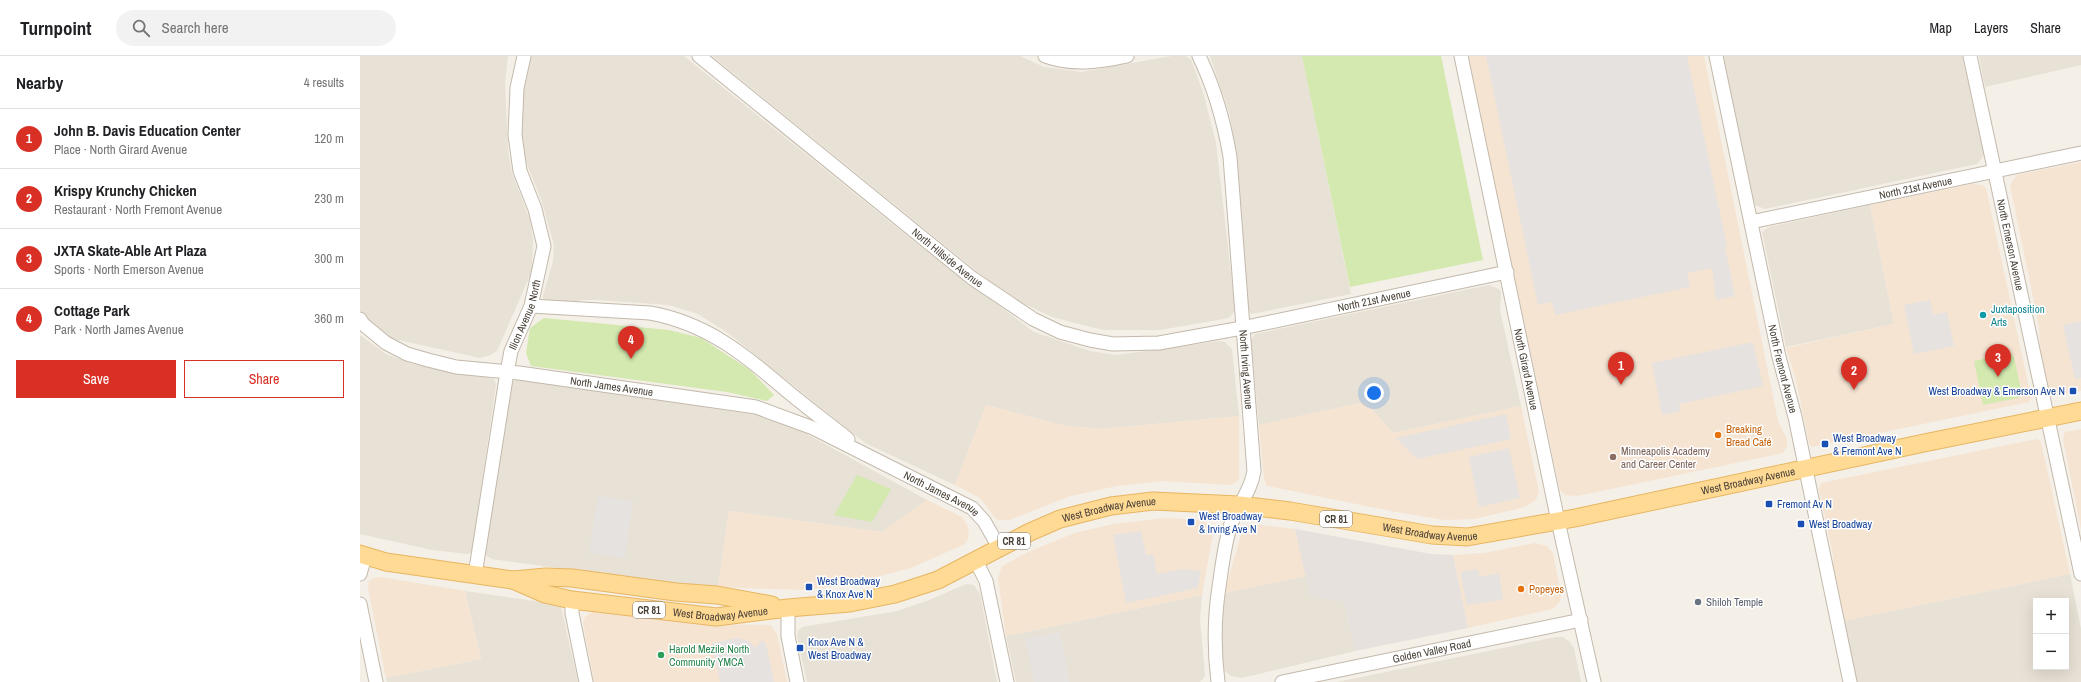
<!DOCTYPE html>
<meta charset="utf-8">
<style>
:root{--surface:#fff;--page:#f2f2f2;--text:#202124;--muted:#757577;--line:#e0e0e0;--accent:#d93025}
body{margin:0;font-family:"Archivo Narrow",sans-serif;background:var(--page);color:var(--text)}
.controls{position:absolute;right:12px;bottom:12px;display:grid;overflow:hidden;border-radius:0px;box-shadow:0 4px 16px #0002}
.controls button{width:36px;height:36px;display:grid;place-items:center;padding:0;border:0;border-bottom:1px solid var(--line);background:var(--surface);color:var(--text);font:20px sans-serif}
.you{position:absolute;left:1014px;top:337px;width:14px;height:14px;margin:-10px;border:3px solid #fff;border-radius:50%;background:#1a73e8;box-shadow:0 0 0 6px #1a73e833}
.badge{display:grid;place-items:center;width:26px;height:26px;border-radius:50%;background:var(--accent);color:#fff;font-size:13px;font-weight:700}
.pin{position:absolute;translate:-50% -33px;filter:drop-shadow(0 1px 2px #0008)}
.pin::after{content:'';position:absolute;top:21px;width:14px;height:12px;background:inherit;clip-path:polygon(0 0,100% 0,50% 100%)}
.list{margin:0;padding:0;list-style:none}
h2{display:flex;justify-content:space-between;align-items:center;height:52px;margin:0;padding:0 16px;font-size:17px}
h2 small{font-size:13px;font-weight:400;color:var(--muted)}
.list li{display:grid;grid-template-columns:26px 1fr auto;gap:12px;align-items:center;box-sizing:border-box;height:60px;padding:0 16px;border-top:1px solid var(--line)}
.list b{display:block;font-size:15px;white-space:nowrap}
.list p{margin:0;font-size:13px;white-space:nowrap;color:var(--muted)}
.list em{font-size:13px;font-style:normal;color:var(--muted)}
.actions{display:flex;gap:8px;padding:12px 16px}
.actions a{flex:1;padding:9px 0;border:1px solid var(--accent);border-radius:0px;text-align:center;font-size:14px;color:var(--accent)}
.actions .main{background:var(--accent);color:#fff}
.icon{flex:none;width:22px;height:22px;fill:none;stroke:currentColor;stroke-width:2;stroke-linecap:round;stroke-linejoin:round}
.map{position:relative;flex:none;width:1721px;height:626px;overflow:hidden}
header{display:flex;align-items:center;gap:24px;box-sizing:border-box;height:56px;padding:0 20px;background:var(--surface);border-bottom:1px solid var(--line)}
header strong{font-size:19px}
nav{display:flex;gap:22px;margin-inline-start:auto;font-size:14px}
.search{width:280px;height:36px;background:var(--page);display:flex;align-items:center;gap:10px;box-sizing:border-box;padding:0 14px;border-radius:22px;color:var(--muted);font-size:15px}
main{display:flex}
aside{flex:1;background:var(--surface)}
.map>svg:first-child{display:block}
.residential{fill:#e8e1d5;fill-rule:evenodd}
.commercial{fill:#f6e4d2}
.industrial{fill:#e6e1dc}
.green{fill:#d3e9af}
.parking{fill:#e5e2df}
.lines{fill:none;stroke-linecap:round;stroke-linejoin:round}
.minor-casing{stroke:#c3b9ac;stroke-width:15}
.major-casing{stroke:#e7b662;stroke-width:19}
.minor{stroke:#fff;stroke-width:13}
.major{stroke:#ffda95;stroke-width:17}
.culture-dot{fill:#0f9aa8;stroke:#fff;stroke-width:1.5}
.transit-dot{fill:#1a4fb4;stroke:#fff;stroke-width:1.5}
.food-dot{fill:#e8710a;stroke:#fff;stroke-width:1.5}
.education-dot{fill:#8d6e63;stroke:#fff;stroke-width:1.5}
.worship-dot{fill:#6b7280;stroke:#fff;stroke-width:1.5}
.leisure-dot{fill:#2e9e5b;stroke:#fff;stroke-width:1.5}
.labels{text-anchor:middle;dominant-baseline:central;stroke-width:3;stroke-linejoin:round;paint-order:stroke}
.shield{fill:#fff;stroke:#7e7972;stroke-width:1}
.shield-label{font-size:10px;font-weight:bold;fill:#473f36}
.street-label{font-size:11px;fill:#473f36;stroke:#fff}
.culture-label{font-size:11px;fill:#0d838f;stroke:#fff;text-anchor:start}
.transit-label{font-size:11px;fill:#164399;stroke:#fff;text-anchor:start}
.food-label{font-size:11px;fill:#c56008;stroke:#fff;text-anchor:start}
.education-label{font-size:11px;fill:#785e54;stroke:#fff;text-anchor:start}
.worship-label{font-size:11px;fill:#5b616d;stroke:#fff;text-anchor:start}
.leisure-label{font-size:11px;fill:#27864d;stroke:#fff;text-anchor:start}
</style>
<header>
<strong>Turnpoint</strong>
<div class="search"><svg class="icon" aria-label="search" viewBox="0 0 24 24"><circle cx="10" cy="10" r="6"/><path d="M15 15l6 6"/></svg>Search here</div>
<nav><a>Map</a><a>Layers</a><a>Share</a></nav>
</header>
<main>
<aside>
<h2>Nearby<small>4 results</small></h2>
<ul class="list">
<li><span class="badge">1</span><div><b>John B. Davis Education Center</b><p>Place · North Girard Avenue</p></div><em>120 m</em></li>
<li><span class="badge">2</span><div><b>Krispy Krunchy Chicken</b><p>Restaurant · North Fremont Avenue</p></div><em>230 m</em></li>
<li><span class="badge">3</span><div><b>JXTA Skate-Able Art Plaza</b><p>Sports · North Emerson Avenue</p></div><em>300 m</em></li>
<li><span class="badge">4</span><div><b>Cottage Park</b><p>Park · North James Avenue</p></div><em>360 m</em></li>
</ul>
<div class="actions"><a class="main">Save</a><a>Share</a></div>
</aside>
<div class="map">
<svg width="1721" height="626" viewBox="0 0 1721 626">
<rect width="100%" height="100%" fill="#f4efe7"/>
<g class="residential">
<polygon points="0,0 148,0 145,27 148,94 152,117 170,164 173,184 172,215 137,295 130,299 120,302 29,282 16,273 0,254"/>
<polygon points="164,0 324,0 556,187 674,276 730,295 756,299 860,285 865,286 872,293 879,360 742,373 706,370 626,349 595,429 505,387 368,277 338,258 309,249 238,244 222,244 210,249 184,246 183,240 193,205 194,189 182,146 164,101 159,58"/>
<polygon points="352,0 660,0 684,11 721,16 812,0 825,0 831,3 843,36 856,87 875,252 874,256 869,262 800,274 743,274 692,261 646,239"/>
<polygon points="850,0 942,0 991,238 892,258 888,255 874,82 869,56"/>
<polygon points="1363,0 1602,0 1624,98 1623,101 1617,108 1405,153 1395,149 1393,142"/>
<polygon points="1619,0 1721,0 1721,9 1625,31"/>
<polygon points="1510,149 1534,268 1426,291 1402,176 1409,171"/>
<polygon points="1129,229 1139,233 1141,236 1140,254 1161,350 1033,377 1005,346 899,369 891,285 895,278"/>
<polygon points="0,279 26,298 52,308 134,323 135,325 136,329 112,495 108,498 72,494 0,478"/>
<polygon points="157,323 403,360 443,376 567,444 522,476 369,455 358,531 308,527 132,503 127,500 124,496 151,327"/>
<path d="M1710 518 1721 573V626H1496L1483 565ZM1676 545H1706V611H1676Z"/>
<polygon points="946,520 950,540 984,546 995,595 882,622 871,620 863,613 860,584 864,537"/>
<polygon points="606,528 614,529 620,538 637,626 447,626 437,580 438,575 442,571 537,555 569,544"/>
<polygon points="105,535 196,548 201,551 218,626 27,626 26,622 121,603"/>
<polygon points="842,539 840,564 845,620 840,626 656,626 646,580"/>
<polygon points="1196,581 1203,581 1210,586 1214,592 1221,626 977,626"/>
</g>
<g class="commercial">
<polygon points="1107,0 1344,0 1418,365 1427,384 1427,390 1423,397 1217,440 1205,439 1200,434"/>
<polygon points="1721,106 1721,335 1700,339 1693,339 1689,335 1680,291 1679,271 1650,129 1657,119"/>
<polygon points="1612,128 1622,129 1626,132 1671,341 1669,346 1452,391 1449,387 1436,324 1426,292 1534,268 1510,149"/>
<polygon points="1005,346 1033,377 1161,350 1179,436 1176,444 1165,451 1115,463 1085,464 1036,456 907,430 904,423 899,369"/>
<polygon points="626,349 706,370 742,373 879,360 879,423 875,427 870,429 803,425 757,430 711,440 649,464 640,464 636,463 620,442 595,429"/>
<polygon points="1721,373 1721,473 1703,383 1705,376"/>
<polygon points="1677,383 1681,386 1710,518 1483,565 1473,518 1473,499 1459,433 1461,427"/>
<polygon points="567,444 602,461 607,468 609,477 608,483 605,488 551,512 486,529 442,534 358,531 369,455 522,476"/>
<polygon points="805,462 842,464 851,471 853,477 842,539 646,580 638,522 642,510 668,496 715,477 753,468"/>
<polygon points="893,468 935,473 946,520 864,537 882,476 884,471"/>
<polygon points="1175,487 1187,490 1193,497 1201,537 1200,545 1196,550 1192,553 1108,572 1093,499 1124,497"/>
<polygon points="20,521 105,535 121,603 26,622 8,532 9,525 14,522"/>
<polygon points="235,554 294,563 349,568 411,569 417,578 427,626 234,626 223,566 225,561"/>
</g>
<polygon class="industrial" points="935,473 1071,498 1093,499 1108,572 995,595 984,546 950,540"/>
<g class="green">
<polygon points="942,0 1081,0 1123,204 990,231"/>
<polygon points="184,262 309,274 341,282 390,314 414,339 407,345 367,336 171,310 166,297 170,272"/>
<polygon points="1651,297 1654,301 1662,338 1658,342 1623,349 1614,305"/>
<polygon points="497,419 531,433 512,466 474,459"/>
</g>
<g class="parking">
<polygon points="1126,0 1327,0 1367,190 1365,191 1375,240 1356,244 1352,212 1327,217 1330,231 1195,259 1192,246 1178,249"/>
<polygon points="1570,244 1573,259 1587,256 1594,290 1554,298 1544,249"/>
<polygon points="1721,265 1721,322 1715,323 1703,269"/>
<polygon points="1393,286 1403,330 1319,348 1320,355 1302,359 1292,307"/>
<polygon points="1146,358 1151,383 1057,403 1036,382"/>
<polygon points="1149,392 1160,442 1119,451 1109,401"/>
<polygon points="238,440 273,445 265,502 229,497"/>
<polygon points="781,475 786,499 793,498 797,518 823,513 841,515 838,532 766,547 753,479"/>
<polygon points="1118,513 1119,521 1139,517 1143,544 1107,549 1100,516"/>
<polygon points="700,576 710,626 674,626 665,583"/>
<polygon points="377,582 389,585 395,592 402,584 406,588 414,626 360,626 352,587"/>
</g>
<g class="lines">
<defs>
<g id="minor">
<path id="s1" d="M339 0 612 222 673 263 700 276 730 284 753 288 799 287 882 272 1147 216"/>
<path d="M685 0C712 10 740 6 767 0"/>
<path id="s2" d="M839 0C855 33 864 65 870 101L894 415C891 436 876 451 870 471 864 491 862 511 859 531 854 563 854 594 858 626"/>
<path id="s3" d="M1101 0 1198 465 1234 626"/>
<path id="s4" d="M1356 0 1419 301 1435 361 1490 626"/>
<path id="s5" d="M1610 0 1721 518"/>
<path id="s6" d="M1391 166 1721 97"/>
<path d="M171 250 290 257C346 267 384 298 426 334 446 351 467 366 488 383"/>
<path id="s7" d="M0 263 3 268 26 287 47 298 68 304 96 311 159 317 396 351 453 372 612 452 624 465 640 493"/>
<polyline points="616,505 626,525 647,626"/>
<polyline points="0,518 5,500"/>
<path id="s8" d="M115 519 147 316 151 295 171 250 184 190 175 153 160 115 155 79 157 32 164 0"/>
<polyline points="212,544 212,557 226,626"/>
<polyline points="0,548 16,626"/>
<polyline points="428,552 428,580 437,626"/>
<path id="s9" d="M922 626 1221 564"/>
</g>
<g id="major">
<polyline points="0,498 26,506 153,524 186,521 212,522 316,536 357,539 412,549"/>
<path id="s10" d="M153 524 185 538 212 544 356 561 428 552 490 547 535 538 578 524 670 476 700 463 751 450 793 445 879 449 930 455 1072 479 1107 481 1215 462 1564 387 1721 355"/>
</g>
</defs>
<use href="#minor" class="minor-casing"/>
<use href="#major" class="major-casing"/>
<use href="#minor" class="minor"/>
<use href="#major" class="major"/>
</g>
<circle class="culture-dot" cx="1623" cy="259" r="4"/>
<g class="transit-dot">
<rect x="1709" y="331" width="8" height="8" rx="2"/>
<rect x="1461" y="384" width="8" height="8" rx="2"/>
<rect x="1405" y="444" width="8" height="8" rx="2"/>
<rect x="827" y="462" width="8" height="8" rx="2"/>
<rect x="1437" y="464" width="8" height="8" rx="2"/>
<rect x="445" y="527" width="8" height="8" rx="2"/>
<rect x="436" y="588" width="8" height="8" rx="2"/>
</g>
<g class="food-dot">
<circle cx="1358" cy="379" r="4"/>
<circle cx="1161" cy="533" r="4"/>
</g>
<circle class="education-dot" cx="1253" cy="401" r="4"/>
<circle class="worship-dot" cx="1338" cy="546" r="4"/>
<circle class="leisure-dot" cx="301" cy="599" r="4"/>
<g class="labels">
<g class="shield">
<rect x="960" y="455" width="32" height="16" rx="3"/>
<rect x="638" y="477" width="32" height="16" rx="3"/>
<rect x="273" y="546" width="32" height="16" rx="3"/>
</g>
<g class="shield-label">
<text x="976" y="463">CR 81</text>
<text x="654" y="485">CR 81</text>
<text x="289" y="554">CR 81</text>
</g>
<g class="street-label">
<text stroke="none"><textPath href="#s6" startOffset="168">North 21st Avenue</textPath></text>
<text stroke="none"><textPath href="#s5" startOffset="193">North Emerson Avenue</textPath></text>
<text stroke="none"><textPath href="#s1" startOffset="320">North Hillside Avenue</textPath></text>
<text stroke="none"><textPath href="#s1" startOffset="775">North 21st Avenue</textPath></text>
<text stroke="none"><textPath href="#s8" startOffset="266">Ilion Avenue North</textPath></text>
<text stroke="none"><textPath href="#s3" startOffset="320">North Girard Avenue</textPath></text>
<text stroke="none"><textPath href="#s4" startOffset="320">North Fremont Avenue</textPath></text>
<text stroke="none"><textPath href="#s2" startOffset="319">North Irving Avenue</textPath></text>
<text stroke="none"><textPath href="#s7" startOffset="267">North James Avenue</textPath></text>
<text stroke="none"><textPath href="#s10" startOffset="1268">West Broadway Avenue</textPath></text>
<text stroke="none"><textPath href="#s7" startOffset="618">North James Avenue</textPath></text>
<text stroke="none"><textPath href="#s10" startOffset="620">West Broadway Avenue</textPath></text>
<text stroke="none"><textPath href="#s10" startOffset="944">West Broadway Avenue</textPath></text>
<text stroke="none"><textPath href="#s10" startOffset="212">West Broadway Avenue</textPath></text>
<text stroke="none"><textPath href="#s9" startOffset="153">Golden Valley Road</textPath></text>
</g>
<g class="culture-label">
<text x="1631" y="253">Juxtaposition<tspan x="1631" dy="13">Arts</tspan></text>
</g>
<g class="transit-label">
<text x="1705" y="335" text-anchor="end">West Broadway &amp; Emerson Ave N</text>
<text x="1473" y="382">West Broadway<tspan x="1473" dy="13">&amp; Fremont Ave N</tspan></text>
<text x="1417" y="448">Fremont Av N</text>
<text x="839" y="460">West Broadway<tspan x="839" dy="13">&amp; Irving Ave N</tspan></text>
<text x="1449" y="468">West Broadway</text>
<text x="457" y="525">West Broadway<tspan x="457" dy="13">&amp; Knox Ave N</tspan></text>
<text x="448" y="586">Knox Ave N &amp;<tspan x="448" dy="13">West Broadway</tspan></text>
</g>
<g class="food-label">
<text x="1366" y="373">Breaking<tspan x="1366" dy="13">Bread Café</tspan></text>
<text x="1169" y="533">Popeyes</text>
</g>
<g class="education-label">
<text x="1261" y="395">Minneapolis Academy<tspan x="1261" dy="13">and Career Center</tspan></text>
</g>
<g class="worship-label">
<text x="1346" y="546">Shiloh Temple</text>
</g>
<g class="leisure-label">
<text x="309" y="593">Harold Mezile North<tspan x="309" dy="13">Community YMCA</tspan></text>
</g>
</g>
</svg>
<div class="controls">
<button>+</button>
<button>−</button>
</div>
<div class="you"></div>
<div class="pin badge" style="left:1261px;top:329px">1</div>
<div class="pin badge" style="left:1494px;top:334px">2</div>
<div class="pin badge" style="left:1638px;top:321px">3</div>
<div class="pin badge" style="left:271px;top:303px">4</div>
</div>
</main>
